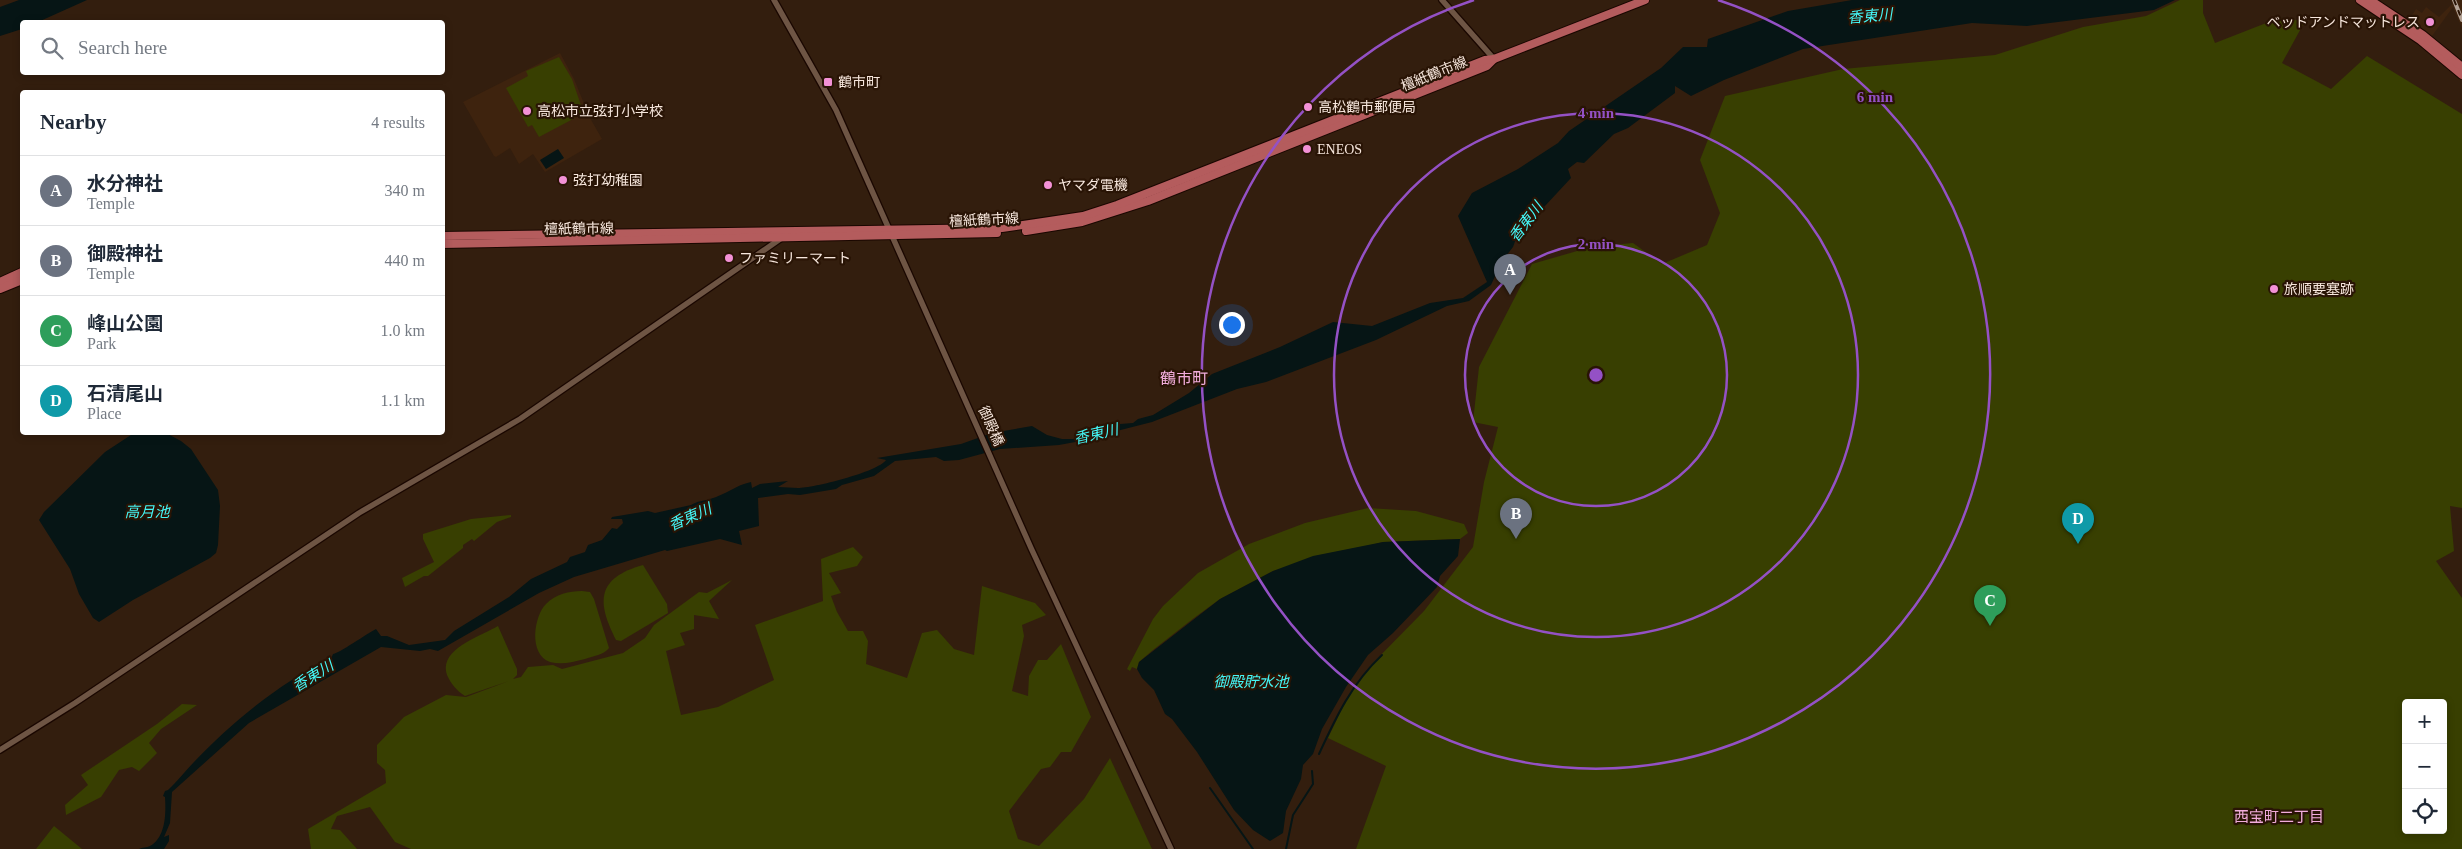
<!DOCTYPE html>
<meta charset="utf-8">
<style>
:root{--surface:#fff;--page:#f6f6f7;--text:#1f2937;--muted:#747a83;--line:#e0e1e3;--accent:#0b8043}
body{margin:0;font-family:"Times New Roman","Noto Sans JP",serif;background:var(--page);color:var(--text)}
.controls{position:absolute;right:15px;bottom:15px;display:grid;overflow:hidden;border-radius:5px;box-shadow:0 2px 8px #0003}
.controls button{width:45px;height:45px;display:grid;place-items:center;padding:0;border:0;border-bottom:1px solid var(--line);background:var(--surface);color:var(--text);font:25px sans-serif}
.you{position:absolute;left:1231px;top:324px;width:18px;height:18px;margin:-12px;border:4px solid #fff;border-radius:50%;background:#1a73e8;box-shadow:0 0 0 8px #1a73e833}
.badge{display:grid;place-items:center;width:32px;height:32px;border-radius:50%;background:var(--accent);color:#fff;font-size:16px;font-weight:700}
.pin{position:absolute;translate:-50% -41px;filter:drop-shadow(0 1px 2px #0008)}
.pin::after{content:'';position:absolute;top:26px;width:18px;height:15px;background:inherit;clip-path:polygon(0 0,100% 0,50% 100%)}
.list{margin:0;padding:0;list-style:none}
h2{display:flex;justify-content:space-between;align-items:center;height:65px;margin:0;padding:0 20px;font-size:21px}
h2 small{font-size:16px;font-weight:400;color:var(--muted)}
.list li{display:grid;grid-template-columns:32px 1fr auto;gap:15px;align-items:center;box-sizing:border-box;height:70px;padding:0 20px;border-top:1px solid var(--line)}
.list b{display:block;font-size:19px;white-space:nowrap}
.list p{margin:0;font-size:16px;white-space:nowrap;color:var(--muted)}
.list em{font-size:16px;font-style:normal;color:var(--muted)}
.icon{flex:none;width:28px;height:28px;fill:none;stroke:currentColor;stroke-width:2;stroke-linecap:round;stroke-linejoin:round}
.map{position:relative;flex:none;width:2462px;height:849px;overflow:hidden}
.search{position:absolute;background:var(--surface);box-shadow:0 2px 8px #0003;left:20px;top:20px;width:425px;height:55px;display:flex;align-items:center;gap:12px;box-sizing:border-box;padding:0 18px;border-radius:5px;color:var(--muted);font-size:19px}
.panel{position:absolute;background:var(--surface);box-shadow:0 2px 8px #0003;left:20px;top:90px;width:425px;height:345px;border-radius:5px}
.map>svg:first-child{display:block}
.built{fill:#3e230e}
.green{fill:#383f01;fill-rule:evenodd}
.water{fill:#061515}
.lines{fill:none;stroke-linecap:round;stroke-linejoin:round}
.stream{stroke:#061515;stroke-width:2}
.minor-casing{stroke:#1a0700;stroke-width:8}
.major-casing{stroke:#1a0700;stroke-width:10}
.minor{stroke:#6e5544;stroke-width:5.5}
.major{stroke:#b45c5d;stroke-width:8}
.rail-casing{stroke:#b3a295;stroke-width:4}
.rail{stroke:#291405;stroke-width:2;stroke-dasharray:5.5;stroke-linecap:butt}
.ring{fill:none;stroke:#9451c5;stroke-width:2.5}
.poi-dot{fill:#f391d6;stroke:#291405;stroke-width:2}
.labels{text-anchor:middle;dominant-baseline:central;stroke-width:4.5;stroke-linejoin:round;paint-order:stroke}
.poi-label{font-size:14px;fill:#f7e7dd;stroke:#291405;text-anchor:start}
.street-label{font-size:14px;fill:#f7e7dd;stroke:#291405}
.water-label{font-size:15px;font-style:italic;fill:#44f6f6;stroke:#291405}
.neighbourhood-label{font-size:15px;fill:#f1acdb;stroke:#291405}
.quarter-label{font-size:16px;fill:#f1acdb;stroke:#291405}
.centre{fill:#9451c5;stroke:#291405;stroke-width:2.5}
.ring-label{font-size:15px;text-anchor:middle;font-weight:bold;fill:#9451c5;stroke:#291405;stroke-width:4.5;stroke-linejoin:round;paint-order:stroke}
</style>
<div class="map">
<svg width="2462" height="849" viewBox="0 0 2462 849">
<rect width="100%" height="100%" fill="#331e0e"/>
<g class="built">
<polygon points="2451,0 2462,0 2462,28 2453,7 2432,36 2409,20 2416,9 2422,13 2426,7 2439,17 2452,4"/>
<polygon points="560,53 574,79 590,118 602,139 545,172 533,154 519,164 510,148 496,157 494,156 463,102"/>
</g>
<g class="green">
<path d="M2180 0H2203V13L2215 43 2279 18 2305 21 2282 63 2331 89 2367 56 2462 114V508L2450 506 2454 551 2436 561 2462 598V849H1356L1386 766 1328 738 1346 700 1371 665 1424 611 1473 547 1484 482 1498 427 1473 422 1479 367 1532 264 1591 247 1633 243 1662 264 1707 245 1720 213 1700 160 1725 96 1843 69 1995 55 2083 27 2146 16ZM2406 703H2443V830H2406Z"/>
<polygon points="559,57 572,79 583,111 575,116 575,118 539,137 532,125 528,127 506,88 528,76 526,71"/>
<polygon points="1368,508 1416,511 1464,524 1468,533 1460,539 1383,542 1273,571 1220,599 1194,618 1153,650 1139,662 1137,669 1132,667 1130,671 1127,669 1153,619 1163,606 1198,573 1249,544 1305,523"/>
<polygon points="511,515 511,517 497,522 474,541 472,539 463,545 463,548 428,576 424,576 405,587 402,578 434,562 423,539 423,534 471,519"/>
<path d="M853 547 863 557 857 566 829 573 841 593 831 596 837 612 848 631H863L868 641 866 664 907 678 922 633 937 630 954 649 974 655 982 586 1035 603 1046 615 1022 625 1024 636 1012 691 1028 696 1029 676 1038 660H1047L1061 644 1091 717 1071 752H1061L1050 767 1041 769 1009 811 1018 839 1039 846 1084 799 1110 758 1152 849H411L395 842 370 807 337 816 331 829 340 830 357 849H311L308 829 386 783 385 770 377 763V745L404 717 446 695 466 697 509 681 465 696C457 691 451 684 447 675 438 649 481 636 498 626L517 669V675L513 679 521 677 528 667 553 665 562 669 623 653 645 638 654 625 699 592 707 593 732 580 709 601 719 619 694 615V629L680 633 685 645 666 651 681 715 718 707 774 680 755 625 823 601 821 559Z"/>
<path d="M643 565 667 604 668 613 621 641 616 640C596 601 597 578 643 565Z"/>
<path d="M582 591 590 592 594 599 609 648C604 655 593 656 585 659 573 662 562 665 550 662 528 654 534 616 546 604 556 594 569 591 582 591Z"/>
<polygon points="182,704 197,705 161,729 149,743 157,753 139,771 132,767 119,770 101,797 66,815 65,805 88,785 81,775 157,724"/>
<polygon points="54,826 82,849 36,849"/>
</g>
<g class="water">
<polygon points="19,0 87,0 38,22 22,22 22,29 0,36 0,7"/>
<path d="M1852 0H2175L2154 10 2027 26 1972 23 1803 49 1724 80 1691 96 1675 86V93L1628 128 1614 134 1584 163 1577 162 1568 169 1571 178 1517 236 1513 247 1502 261 1491 285 1469 301 1447 306 1376 340 1266 382 1237 389 1152 422 1101 435 1097 438 1059 445 1000 449 959 460 944 461 936 457 895 461 874 476 842 485 836 489 800 495 788 494 758 498 759 526 739 531 742 545 720 539 667 551 665 550 574 577 539 593 438 651 430 649 420 651 381 647 249 723 172 792 170 823 164 837 169 835V841L164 849H139C142 847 147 848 150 846 166 837 166 813 165 797L163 796 165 791 168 790C178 781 185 771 194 762 232 722 280 682 331 659L333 654C338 654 368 633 376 629L381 636H387L409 645 445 640 454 631 509 597 531 579 567 562 570 557 585 552 588 545 602 540 612 528 617 529 623 523 622 519H611L612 517 648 511 655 513 691 505C697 501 704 501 710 499 725 495 736 485 751 482L752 488 760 484 788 481 778 487C785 487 792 488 798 488 813 488 878 472 886 460L877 458 961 444 992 433 1032 426 1047 435 1062 439H1074L1105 430H1111L1120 424 1133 423 1138 419 1153 415 1189 393 1212 374 1280 347 1333 322 1372 326 1430 303 1463 298 1487 282 1458 216 1472 193 1518 169 1558 143 1569 131 1661 68 1683 47H1707L1708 39 1788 11Z"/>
<polygon points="558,149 564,158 546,169 540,160"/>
<polygon points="134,433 166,433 181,441 191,449 218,490 220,506 218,545 216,553 210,558 133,600 99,622 93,618 79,594 70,569 39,520 44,512 105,452"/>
<polygon points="1460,539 1458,556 1440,576 1437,587 1393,633 1368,655 1346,687 1322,729 1313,754 1303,765 1301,779 1286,811 1283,833 1270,841 1253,830 1234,810 1197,752 1172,719 1165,714 1154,690 1142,678 1137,669 1139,662 1220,599 1273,571 1313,556 1383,542"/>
</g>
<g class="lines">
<g class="stream">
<path d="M1319 754C1336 717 1352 683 1382 655"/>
<polyline points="1210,788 1253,849"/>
<polyline points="1286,849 1293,815 1313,784 1312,771"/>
</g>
<defs>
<g id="minor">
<polyline points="774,0 836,110 1031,548 1171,849"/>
<polyline points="1442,0 1494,59"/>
<polyline points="0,750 75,703 359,513 520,419 783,237"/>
</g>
<g id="major">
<polyline points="2360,0 2420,40 2462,75"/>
<polyline points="2370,0 2423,35 2462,67"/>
<polyline points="1026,231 1082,222 1148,201 1487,66 1494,59"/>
<polyline points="442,236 1002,228 1083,216 1117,205 1485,60 1494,59 1645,0"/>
<polyline points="442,244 997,233"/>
<polyline points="0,282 22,272"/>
<polyline points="0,289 22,280"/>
</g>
</defs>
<use href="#minor" class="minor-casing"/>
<use href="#major" class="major-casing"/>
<use href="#minor" class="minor"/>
<use href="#major" class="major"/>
<defs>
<polyline id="rail" points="2454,0 2462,20"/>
</defs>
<use href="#rail" class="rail-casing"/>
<use href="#rail" class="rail"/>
</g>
<g class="ring">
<circle cx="1596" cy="375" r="131"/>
<circle cx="1596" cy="375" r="262"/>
<path d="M1718 0A394 394 0 1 1 1474 0"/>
</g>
<g class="poi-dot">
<circle cx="2430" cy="22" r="5"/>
<rect x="823" y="77" width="10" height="10" rx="2.5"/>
<circle cx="1308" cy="107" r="5"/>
<circle cx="527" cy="111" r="5"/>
<circle cx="1307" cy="149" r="5"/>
<circle cx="563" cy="180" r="5"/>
<circle cx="1048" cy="185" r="5"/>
<circle cx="729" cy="258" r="5"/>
<circle cx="2274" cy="289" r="5"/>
</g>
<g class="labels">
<g class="poi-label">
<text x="2420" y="22" text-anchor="end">ベッドアンドマットレス</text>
<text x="838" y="82">鶴市町</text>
<text x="1318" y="107">高松鶴市郵便局</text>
<text x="537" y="111">高松市立弦打小学校</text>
<text x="1317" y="149">ENEOS</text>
<text x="573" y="180">弦打幼稚園</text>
<text x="1058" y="185">ヤマダ電機</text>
<text x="739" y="258">ファミリーマート</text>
<text x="2284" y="289">旅順要塞跡</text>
</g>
<g class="street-label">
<text transform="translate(1434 74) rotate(-22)">檀紙鶴市線</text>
<text transform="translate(984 220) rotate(-3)">檀紙鶴市線</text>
<text transform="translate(579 229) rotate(-1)">檀紙鶴市線</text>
<text transform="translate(991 426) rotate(66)">御殿橋</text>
</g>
<g class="water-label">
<text transform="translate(1870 16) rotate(-5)">香東川</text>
<text transform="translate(1526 222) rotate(-53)">香東川</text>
<text transform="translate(1096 434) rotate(-13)">香東川</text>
<text x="147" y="512">高月池</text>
<text transform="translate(690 517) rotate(-24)">香東川</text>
<text transform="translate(313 676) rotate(-32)">香東川</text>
<text x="1251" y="682">御殿貯水池</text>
</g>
<g class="neighbourhood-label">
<text x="2279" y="817">西宝町二丁目</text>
</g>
<g class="quarter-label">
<text x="1184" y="378">鶴市町</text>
</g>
</g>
<circle cx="1596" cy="375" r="8" class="centre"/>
<g class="ring-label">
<text x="1875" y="102">6 min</text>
<text x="1596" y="118">4 min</text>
<text x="1596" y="249">2 min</text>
</g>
</svg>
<div class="controls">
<button>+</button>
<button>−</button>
<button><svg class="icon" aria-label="locate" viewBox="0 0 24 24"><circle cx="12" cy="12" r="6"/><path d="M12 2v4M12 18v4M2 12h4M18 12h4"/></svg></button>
</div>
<div class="you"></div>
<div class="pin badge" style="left:1510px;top:295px;background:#6b7280">A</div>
<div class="pin badge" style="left:1516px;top:539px;background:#6b7280">B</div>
<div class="pin badge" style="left:1990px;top:626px;background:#2e9e5b">C</div>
<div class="pin badge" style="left:2078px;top:544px;background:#0f9aa8">D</div>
<div class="search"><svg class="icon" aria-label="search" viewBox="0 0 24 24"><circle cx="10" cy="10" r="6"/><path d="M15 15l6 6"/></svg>Search here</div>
<section class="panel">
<h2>Nearby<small>4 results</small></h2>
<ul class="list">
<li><span class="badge" style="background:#6b7280">A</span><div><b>水分神社</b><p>Temple</p></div><em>340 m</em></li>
<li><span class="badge" style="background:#6b7280">B</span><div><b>御殿神社</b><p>Temple</p></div><em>440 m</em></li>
<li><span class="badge" style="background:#2e9e5b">C</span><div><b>峰山公園</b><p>Park</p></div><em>1.0 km</em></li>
<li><span class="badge" style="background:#0f9aa8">D</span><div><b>石清尾山</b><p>Place</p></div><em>1.1 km</em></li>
</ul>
</section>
</div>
